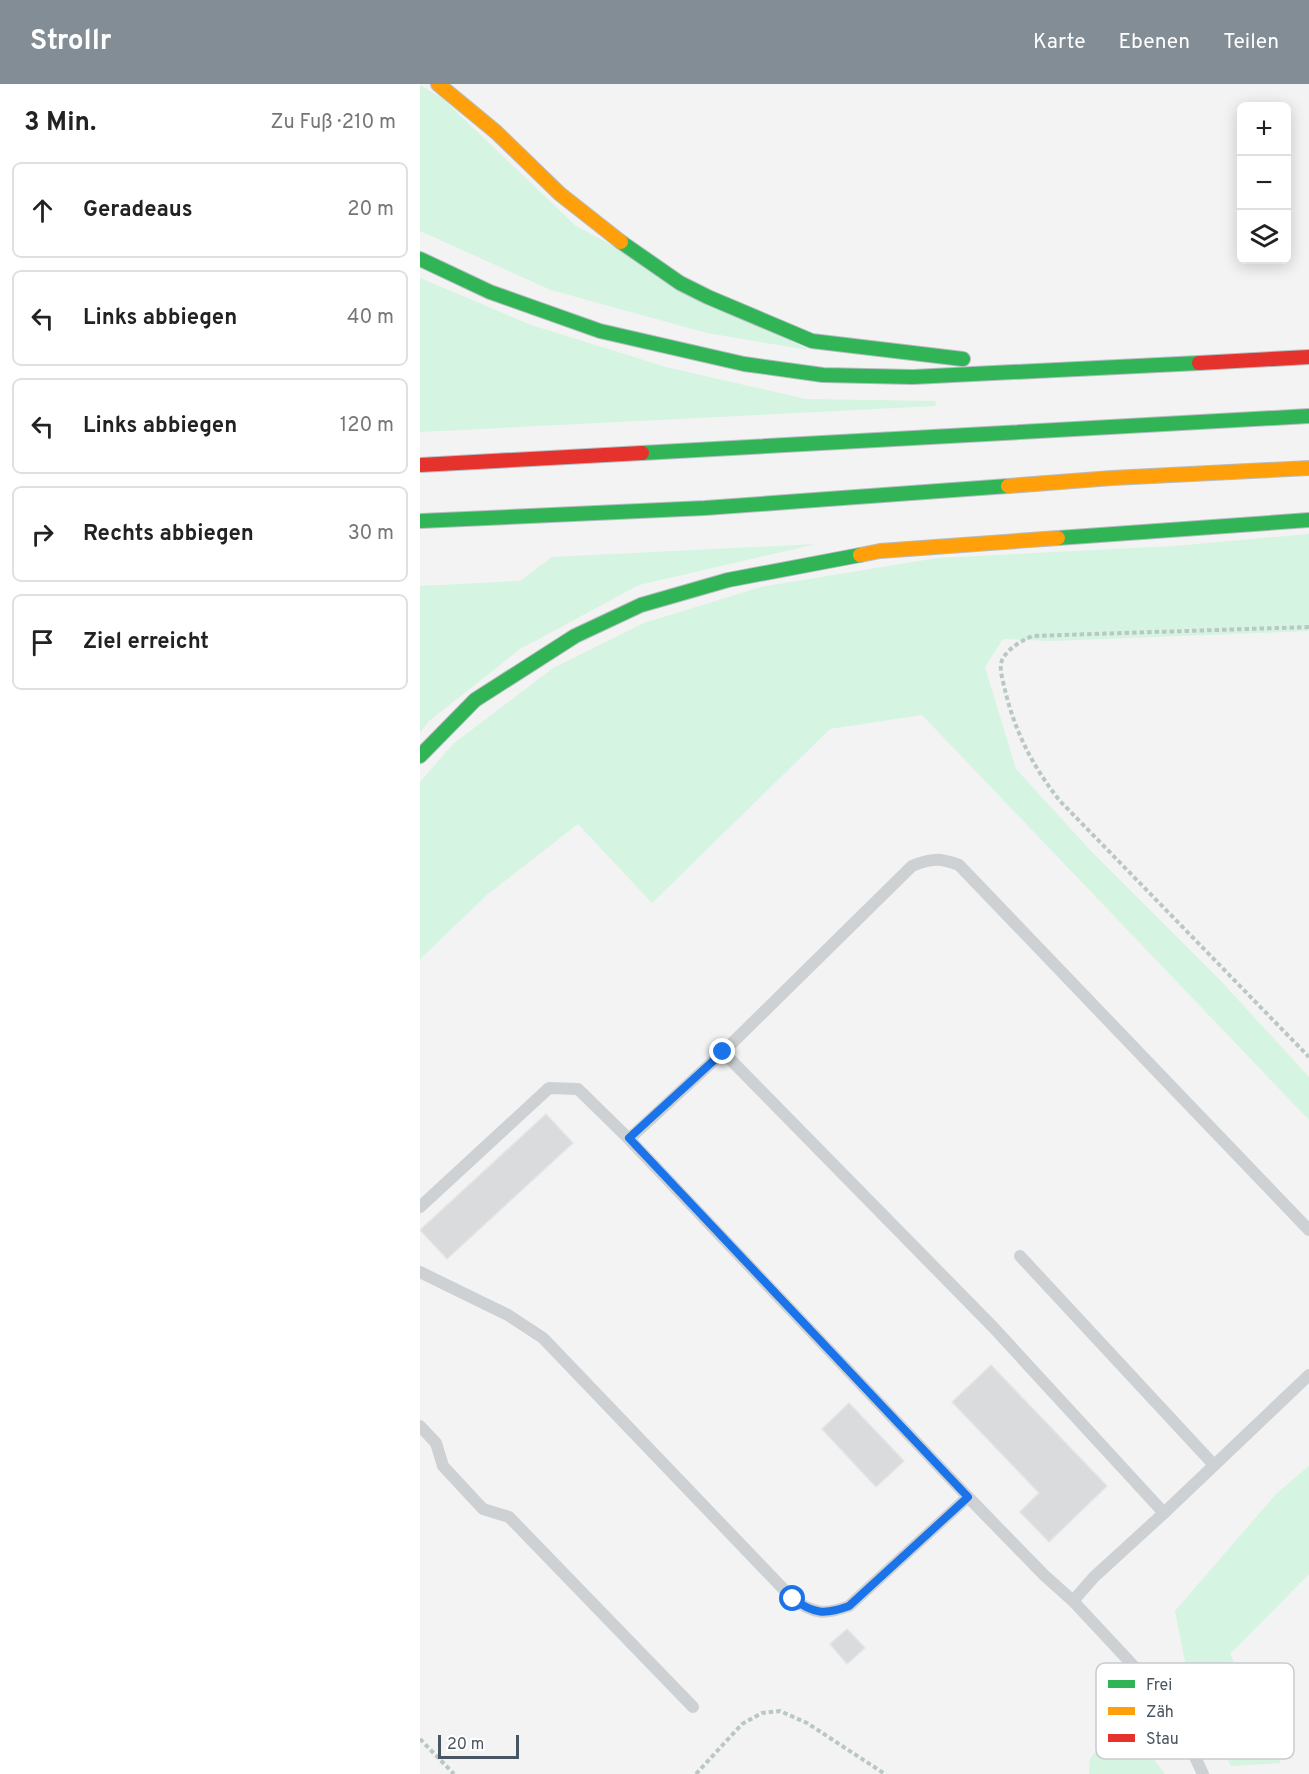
<!DOCTYPE html>
<html lang="de">
<meta charset="utf-8">
<style>
:root{--surface:#fff;--page:#f6f6f6;--text:#222;--muted:#767676;--line:#e0e0e0;--accent:#838d95}
body{margin:0;font-family:Overpass,sans-serif;background:var(--page);color:var(--text)}
.controls{position:absolute;right:18px;top:18px;display:grid;overflow:hidden;border-radius:9px;box-shadow:0 3px 15px #0003}
.controls button{width:54px;height:54px;display:grid;place-items:center;padding:0;border:0;border-bottom:2px solid var(--line);background:var(--surface);color:var(--text);font:30px sans-serif}
.scale{position:absolute;left:18px;bottom:15px;width:81px;box-sizing:border-box;padding-left:6px;border:3px solid #475662;border-top:0;font-size:16px;line-height:21px;white-space:nowrap;color:#475662;-webkit-text-stroke:4px #fff;paint-order:stroke}
.stop{position:absolute;width:18px;height:18px;margin:-14px;border:4px solid #1a73e8;border-radius:50%;background:#fff}
.stop.end{background:#1a73e8;border-color:#fff;box-shadow:0 2px 6px #0008}
.list{margin:0;padding:0;list-style:none}
h2{display:flex;justify-content:space-between;align-items:center;height:78px;margin:0;padding:0 24px;font-size:26px}
h2 small{font-size:20px;font-weight:400;color:var(--muted)}
.list li{display:grid;grid-template-columns:39px 1fr auto;gap:18px;align-items:center;box-sizing:border-box;height:96px;margin:0 12px 12px;padding:0 12px;border:2px solid var(--line);border-radius:9px}
.list b{display:block;font-size:22px;white-space:nowrap}
.list em{font-size:20px;font-style:normal;color:var(--muted)}
.icon{flex:none;width:33px;height:33px;fill:none;stroke:currentColor;stroke-width:2;stroke-linecap:round;stroke-linejoin:round}
.map{position:relative;flex:none;width:889px;height:1690px;overflow:hidden}
header{display:flex;align-items:center;gap:36px;box-sizing:border-box;height:84px;padding:0 30px;background:var(--accent);color:#fff}
header strong{font-size:28px}
nav{display:flex;gap:33px;margin-inline-start:auto;font-size:21px}
main{display:flex}
aside{flex:1;background:var(--surface)}
.map>svg:first-child{display:block}
.green{fill:#d5f4e1}
.building{fill:#dadbdd;stroke:#e4e5e6;stroke-width:1.5}
.lines{fill:none;stroke-linecap:round;stroke-linejoin:round}
.fast-casing{stroke:#b6bdc3;stroke-width:16}
.slow-casing{stroke:#b6bdc3;stroke-width:16}
.jam-casing{stroke:#b6bdc3;stroke-width:16}
.path{stroke:#bac8c3;stroke-width:4;stroke-dasharray:4.5 3;stroke-linecap:butt}
.lane{stroke:#ced1d4;stroke-width:12}
.fast{stroke:#30b455;stroke-width:14}
.slow{stroke:#ff9f0a;stroke-width:14}
.jam{stroke:#e5322d;stroke-width:14}
.route{stroke:#1a73e8;stroke-width:8}
.key{fill:#fff;stroke:#c8ccd0;stroke-width:1.5}
.key-label{font-size:16px;fill:#475662}
</style>
<header>
<strong>Strollr</strong>
<nav><a>Karte</a><a>Ebenen</a><a>Teilen</a></nav>
</header>
<main>
<aside>
<h2>3 Min.<small>Zu Fuß · 210 m</small></h2>
<ul class="list">
<li><svg class="icon" aria-label="ahead" viewBox="0 0 24 24"><path d="M12 20V5M6 11l6-6 6 6"/></svg><div><b>Geradeaus</b></div><em>20 m</em></li>
<li><svg class="icon" aria-label="left" viewBox="0 0 24 24"><path d="M17 20v-9H6M10 6l-5 5 5 5"/></svg><div><b>Links abbiegen</b></div><em>40 m</em></li>
<li><svg class="icon" aria-label="left" viewBox="0 0 24 24"><path d="M17 20v-9H6M10 6l-5 5 5 5"/></svg><div><b>Links abbiegen</b></div><em>120 m</em></li>
<li><svg class="icon" aria-label="right" viewBox="0 0 24 24"><path d="M7 20v-9h11M14 6l5 5-5 5"/></svg><div><b>Rechts abbiegen</b></div><em>30 m</em></li>
<li><svg class="icon" aria-label="arrive" viewBox="0 0 24 24"><path d="M6 21V4h12l-3 4 3 4H6"/></svg><div><b>Ziel erreicht</b></div></li>
</ul>
</aside>
<div class="map">
<svg width="889" height="1690" viewBox="0 0 889 1690">
<rect width="100%" height="100%" fill="#f3f3f3"/>
<g class="green">
<polygon points="0,1 23,15 156,142 388,266 287,249 131,206 0,147"/>
<polygon points="0,194 111,241 246,283 386,315 516,317 515,322 0,348"/>
<polygon points="889,450 889,547 632,557 583,555 565,583 596,685 669,765 800,896 889,993 889,1036 502,631 410,645 232,819 158,740 68,810 0,875 0,698 33,660 133,584 224,539 341,503 517,474 754,462"/>
<polygon points="396,460 219,501 100,565 9,637 0,649 0,502 100,497 132,473"/>
<polygon points="889,1382 889,1490 810,1570 861,1679 811,1682 769,1598 755,1527 856,1410"/>
<polygon points="702,1633 744,1689 744,1690 669,1690 670,1675"/>
</g>
<g class="building">
<polygon points="126,1030 153,1059 27,1175 0,1146"/>
<polygon points="571,1281 687,1402 629,1458 600,1428 619,1409 532,1318"/>
<polygon points="429,1319 484,1377 456,1403 402,1345"/>
<polygon points="427,1545 445,1564 427,1580 410,1560"/>
</g>
<g class="lines">
<defs>
<g id="fast">
<polyline points="201,158 260,199 288,213 392,257 543,275"/>
<polyline points="0,175 70,208 180,247 324,280 403,291 493,293 779,279"/>
<polyline points="222,369 889,332"/>
<polyline points="0,437 285,424 588,402"/>
<polyline points="638,454 889,436"/>
<polyline points="0,672 55,616 155,552 221,521 308,496 440,471"/>
</g>
<g id="slow">
<polyline points="18,0 76,48 140,110 201,158"/>
<polyline points="588,402 692,394 889,384"/>
<polyline points="440,471 460,467 638,454"/>
</g>
<g id="jam">
<polyline points="779,279 889,273"/>
<polyline points="0,381 222,369"/>
</g>
</defs>
<use href="#fast" class="fast-casing"/>
<use href="#slow" class="slow-casing"/>
<use href="#jam" class="jam-casing"/>
<g class="path">
<path d="M889 543 612 552C600 558 590 563 583 574 578 583 583 597 585 606 595 648 613 683 640 717L889 973"/>
<polyline points="0,1655 34,1690"/>
<polyline points="276,1690 322,1640 342,1629 360,1627 387,1639 465,1690"/>
</g>
<g class="lane">
<polyline points="303,968 573,1243 744,1429"/>
<path d="M209 1055 303 968 492 782C511 774 520 774 539 781L889 1146"/>
<polyline points="0,1123 129,1004 158,1005 209,1055 548,1413 624,1491 653,1517 751,1622 783,1690"/>
<polyline points="600,1172 794,1381"/>
<path d="M0 1188 88 1231 123 1254 373 1515C394 1530 405 1531 429 1522L548 1413"/>
<polyline points="0,1342 16,1359 23,1382 63,1425 89,1433 273,1623"/>
<polyline points="653,1517 674,1493 744,1429 889,1291"/>
</g>
<use href="#fast" class="fast"/>
<use href="#slow" class="slow"/>
<use href="#jam" class="jam"/>
</g>
<g class="lines">
<path class="route" d="M303 968 209 1054 548 1413 429 1522C405 1531 394 1530 373 1515"/>
</g>
<rect x="676" y="1579" width="198" height="96" rx="9" class="key"/>
<rect x="688" y="1596" width="27" height="8" fill="#30b455"/>
<rect x="688" y="1623" width="27" height="8" fill="#ff9f0a"/>
<rect x="688" y="1650" width="27" height="8" fill="#e5322d"/>
<g class="key-label">
<text x="726" y="1606">Frei</text>
<text x="726" y="1633">Zäh</text>
<text x="726" y="1660">Stau</text>
</g>
</svg>
<div class="controls">
<button>+</button>
<button>−</button>
<button><svg class="icon" aria-label="layers" viewBox="0 0 24 24"><path d="M12 4l9 5-9 5-9-5zM3 14l9 5 9-5"/></svg></button>
</div>
<div class="scale">20 m</div>
<div class="stop" style="left:373px;top:1515px"></div>
<div class="stop end" style="left:303px;top:968px"></div>
</div>
</main>
